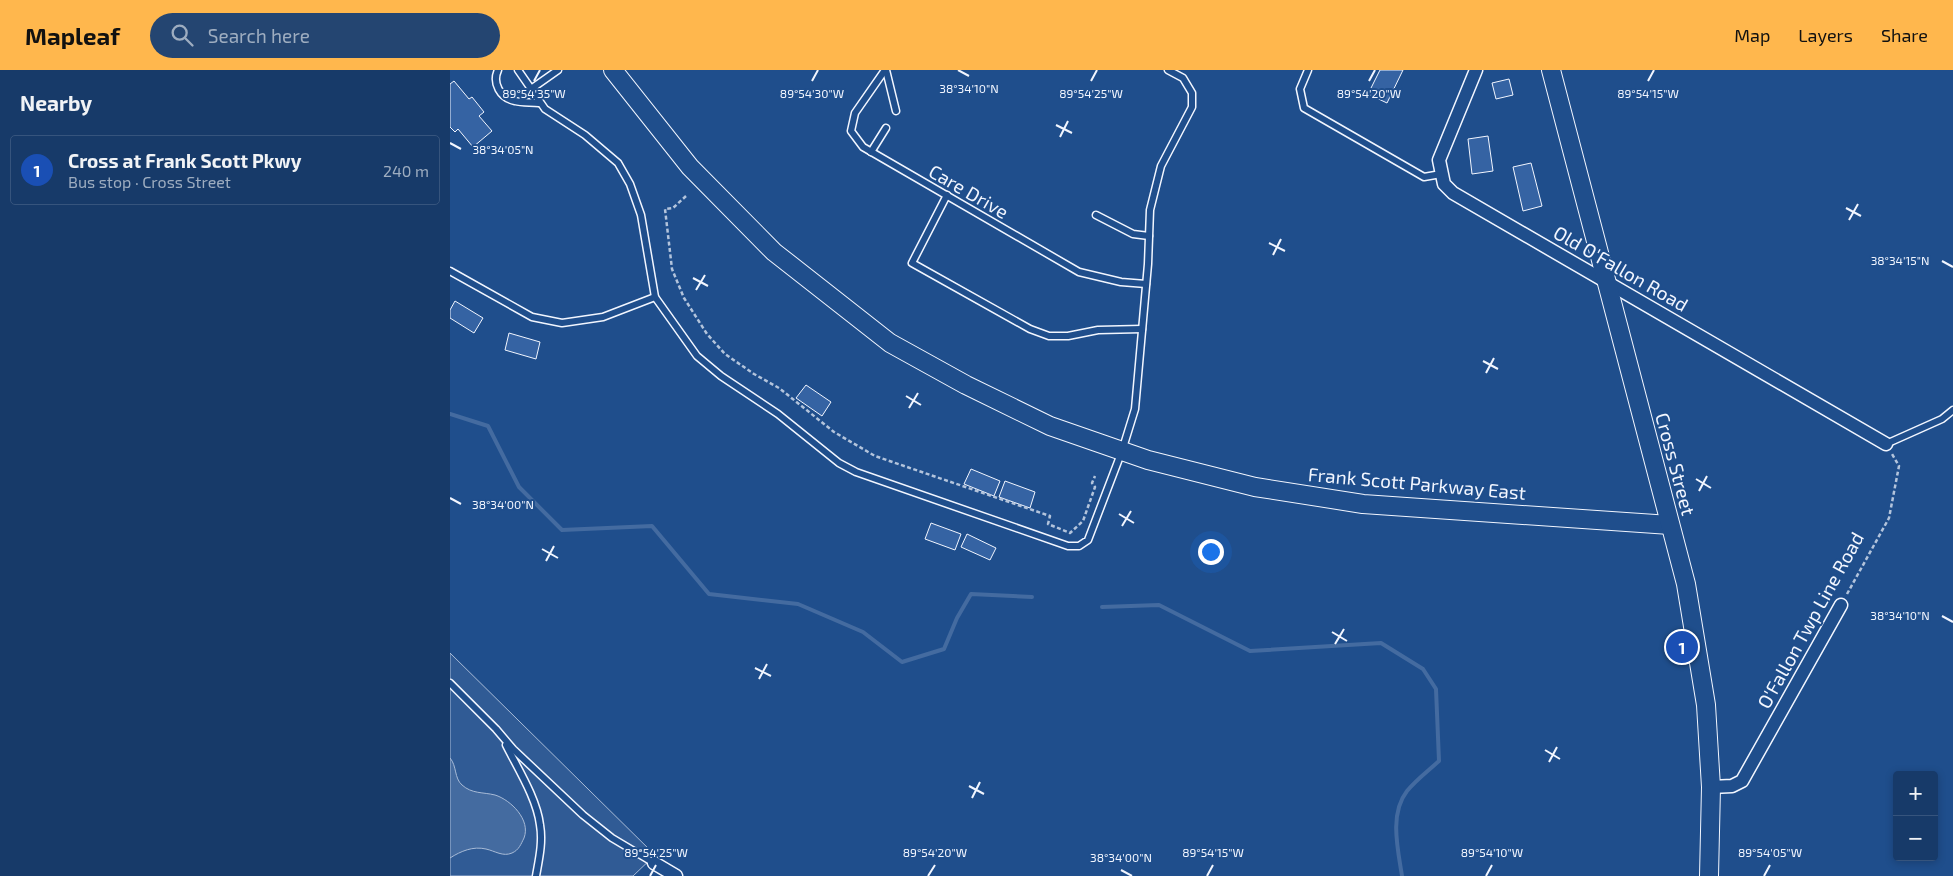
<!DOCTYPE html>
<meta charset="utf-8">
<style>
:root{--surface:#173a69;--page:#244571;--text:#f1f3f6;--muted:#9eadc0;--line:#36547d;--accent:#ffb74d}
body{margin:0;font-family:"Exo 2",sans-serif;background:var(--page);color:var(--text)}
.controls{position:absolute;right:15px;bottom:15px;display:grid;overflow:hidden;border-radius:5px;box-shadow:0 2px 8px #0003}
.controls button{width:45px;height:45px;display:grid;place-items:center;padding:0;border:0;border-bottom:1px solid var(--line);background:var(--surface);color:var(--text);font:25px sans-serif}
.you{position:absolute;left:760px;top:481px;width:18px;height:18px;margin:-12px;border:4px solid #fff;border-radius:50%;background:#1a73e8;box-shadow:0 0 0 8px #1a73e833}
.badge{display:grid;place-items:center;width:32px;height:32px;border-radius:50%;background:var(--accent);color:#fff;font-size:16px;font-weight:700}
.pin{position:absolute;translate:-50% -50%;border:2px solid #fff;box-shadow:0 1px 5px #0006}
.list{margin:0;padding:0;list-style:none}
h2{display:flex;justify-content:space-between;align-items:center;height:65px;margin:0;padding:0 20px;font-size:21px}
h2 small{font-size:16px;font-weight:400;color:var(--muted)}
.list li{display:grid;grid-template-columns:32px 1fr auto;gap:15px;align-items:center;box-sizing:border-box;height:70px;margin:0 10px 10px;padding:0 10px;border:1px solid var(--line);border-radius:5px}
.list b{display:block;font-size:19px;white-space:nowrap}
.list p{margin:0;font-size:16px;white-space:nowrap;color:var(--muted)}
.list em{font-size:16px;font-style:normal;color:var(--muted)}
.icon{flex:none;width:28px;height:28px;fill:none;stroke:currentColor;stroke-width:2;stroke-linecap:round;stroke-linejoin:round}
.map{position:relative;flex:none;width:1503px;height:806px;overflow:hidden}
header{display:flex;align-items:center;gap:30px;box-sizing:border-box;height:70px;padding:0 25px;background:var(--accent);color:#111}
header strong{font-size:24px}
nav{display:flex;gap:28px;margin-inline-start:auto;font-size:18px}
.search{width:350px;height:45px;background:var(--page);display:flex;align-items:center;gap:12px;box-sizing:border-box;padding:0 18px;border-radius:28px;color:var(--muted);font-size:19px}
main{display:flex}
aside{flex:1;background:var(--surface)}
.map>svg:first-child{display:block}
.built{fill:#305b95;stroke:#a8bbd7}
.water{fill:#446ba0;stroke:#a8bbd7}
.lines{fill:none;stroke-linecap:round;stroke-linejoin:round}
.stream{stroke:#446ba0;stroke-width:4}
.building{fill:#3563a3;stroke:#f2f6ff}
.service-casing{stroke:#f2f6ff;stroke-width:9}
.minor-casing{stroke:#f2f6ff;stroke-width:15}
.secondary-casing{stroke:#f2f6ff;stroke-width:20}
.path{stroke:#b3c4dc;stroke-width:2.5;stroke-dasharray:4 2.5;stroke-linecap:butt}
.service{stroke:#1f4e8c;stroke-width:6}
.minor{stroke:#1f4e8c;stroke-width:12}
.secondary{stroke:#1f4e8c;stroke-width:18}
.ticks{fill:none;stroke:#f2f6ff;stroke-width:2}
.labels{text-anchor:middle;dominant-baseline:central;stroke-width:4;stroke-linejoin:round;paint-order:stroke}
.street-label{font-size:19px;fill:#f2f6ff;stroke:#1f4e8c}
.ticks-label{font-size:12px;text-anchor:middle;fill:#f2f6ff;stroke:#1f4e8c;stroke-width:4;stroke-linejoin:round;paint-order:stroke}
</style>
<header>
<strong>Mapleaf</strong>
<div class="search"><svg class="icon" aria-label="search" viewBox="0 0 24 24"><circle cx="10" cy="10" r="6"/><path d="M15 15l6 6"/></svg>Search here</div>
<nav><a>Map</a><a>Layers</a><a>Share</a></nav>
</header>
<main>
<aside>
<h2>Nearby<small></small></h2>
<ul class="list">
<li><span class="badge" style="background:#1a4fb4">1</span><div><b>Cross at Frank Scott Pkwy</b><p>Bus stop · Cross Street</p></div><em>240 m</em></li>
</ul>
</aside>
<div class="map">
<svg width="1503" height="806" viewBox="0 0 1503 806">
<rect width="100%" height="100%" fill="#1f4e8c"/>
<polygon class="built" points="0,583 205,785 183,806 0,806"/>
<path class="water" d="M0 688C7 696 4 708 12 715 22 724 33 722 45 725 61 730 81 750 74 768 71 774 69 780 62 783 53 787 45 781 36 779 23 776 11 781 0 788Z"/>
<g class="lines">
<g class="stream">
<polyline points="0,344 38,356 69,417 112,460 202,456 259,524 348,534 413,562 452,592 494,579 507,548 521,524 582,527"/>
<path d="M652 537 709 535 800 581 931 573 973 599 986 619 989 691C978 701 966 710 957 721 939 744 948 780 952 806"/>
</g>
</g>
<g class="building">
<polygon points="930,0 953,0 937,33 918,24"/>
<polygon points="1059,9 1063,25 1046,29 1042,13"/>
<polygon points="4,11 19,29 22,27 34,42 29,46 42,61 23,77 8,59 5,62 0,57 0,14"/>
<polygon points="1038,66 1043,101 1022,104 1018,69"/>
<polygon points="1081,93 1092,136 1073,141 1063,97"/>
<polygon points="5,231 33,248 24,263 0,248 0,240"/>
<polygon points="59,263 90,272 86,289 55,280"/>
<polygon points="356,315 381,332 372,346 346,328"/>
<polygon points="521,399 550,411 544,426 514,414"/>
<polygon points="555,411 585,422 580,438 549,427"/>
<polygon points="481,453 511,464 505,480 475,469"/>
<polygon points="517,464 546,478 540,490 511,477"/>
</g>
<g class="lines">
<defs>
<g id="service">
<path d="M48 0C42 13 50 28 65 31 72 33 81 32 89 33"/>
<polyline points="68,0 95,39 135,65 168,93 180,114 191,145 205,227 247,286 271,306 328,344 389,393 406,402 618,476 629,476 638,470 672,381 685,339 698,194 700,140 711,96 742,37 742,23 733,8 718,0"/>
<polyline points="435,0 405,43 401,61 413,77 629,202 671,212 696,214"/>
<polyline points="436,0 446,41"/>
<polyline points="858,0 850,19 854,38 974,107 991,104"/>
<polyline points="81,19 108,0"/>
<polyline points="421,82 436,58"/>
<polyline points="497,125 462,193 580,259 599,266 618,266 648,260 692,259"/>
<polyline points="646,145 683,164 699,166"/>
<polyline points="0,201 82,247 112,253 153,247 205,227"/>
<polyline points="1436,374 1492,349 1503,340"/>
<polyline points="0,613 46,659 63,679 133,745 162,768 204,793"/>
<path d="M56 675C68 699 87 729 90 755 93 772 89 789 86 806"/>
</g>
<g id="minor">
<polyline points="1026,0 989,90 994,114 1003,123 1436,374"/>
<polyline points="1261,717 1282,716 1292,711 1391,535"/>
<polyline points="204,793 226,806"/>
</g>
<g id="secondary">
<polyline points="163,0 240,97 324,182 440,273 516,315 600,356 698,390 805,417 913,434 1220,455"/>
<polyline points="1101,0 1236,514 1256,635 1261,717 1259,806"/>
</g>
</defs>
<use href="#service" class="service-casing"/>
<use href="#minor" class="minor-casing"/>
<use href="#secondary" class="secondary-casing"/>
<g class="path">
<polyline points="236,126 223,138 215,139 222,199 234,228 257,264 275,284 304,304 329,318 384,362 425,386 600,446 598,454 620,463 633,451 645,417 642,413 645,406"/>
<polyline points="1397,524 1439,448 1449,396 1442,384"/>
</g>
<use href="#service" class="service"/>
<use href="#minor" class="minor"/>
<use href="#secondary" class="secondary"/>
</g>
<path class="ticks" d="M508 0 519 6M84 11 90 0M362 11 368 0M641 11 647 0M919 11 925 0M1198 11 1204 0M606 55 622 63M610 67 618 51M0 73 11 79M1396 138 1411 146M1399 150 1408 134M819 173 835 181M823 185 831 169M1492 191 1503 197M243 208 258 216M246 220 255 205M1033 291 1048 299M1036 303 1044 288M456 326 471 335M459 338 468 323M1246 409 1261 418M1249 421 1257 406M0 428 11 434M669 444 684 453M672 456 681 441M92 479 108 488M96 491 104 476M1492 546 1503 552M882 562 897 571M885 574 894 559M305 598 321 606M309 609 317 594M1095 680 1110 689M1099 692 1107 677M519 716 534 724M522 728 530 712M671 800 682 806M200 806 206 795M478 806 485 795M757 806 763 795M1036 806 1042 795M1314 806 1320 795"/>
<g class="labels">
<g class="street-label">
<text transform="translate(519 121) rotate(30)">Care Drive</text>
<text transform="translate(1171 198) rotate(30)">Old O'Fallon Road</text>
<text transform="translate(1226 394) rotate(75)">Cross Street</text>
<text transform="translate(967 413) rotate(5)">Frank Scott Parkway East</text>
<text transform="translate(1360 550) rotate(-61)">O'Fallon Twp Line Road</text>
</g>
</g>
<g class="ticks-label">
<text x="519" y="23">38°34'10"N</text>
<text x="84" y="28">89°54'35"W</text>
<text x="362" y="28">89°54'30"W</text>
<text x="641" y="28">89°54'25"W</text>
<text x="919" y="28">89°54'20"W</text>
<text x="1198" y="28">89°54'15"W</text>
<text x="53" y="84">38°34'05"N</text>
<text x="1450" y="195">38°34'15"N</text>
<text x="53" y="439">38°34'00"N</text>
<text x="1450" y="550">38°34'10"N</text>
<text x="206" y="787">89°54'25"W</text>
<text x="485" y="787">89°54'20"W</text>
<text x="763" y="787">89°54'15"W</text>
<text x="1042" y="787">89°54'10"W</text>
<text x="1320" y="787">89°54'05"W</text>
<text x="671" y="792">38°34'00"N</text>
</g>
</svg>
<div class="controls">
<button>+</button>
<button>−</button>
</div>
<div class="you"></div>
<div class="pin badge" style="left:1232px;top:577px;background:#1a4fb4">1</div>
</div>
</main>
